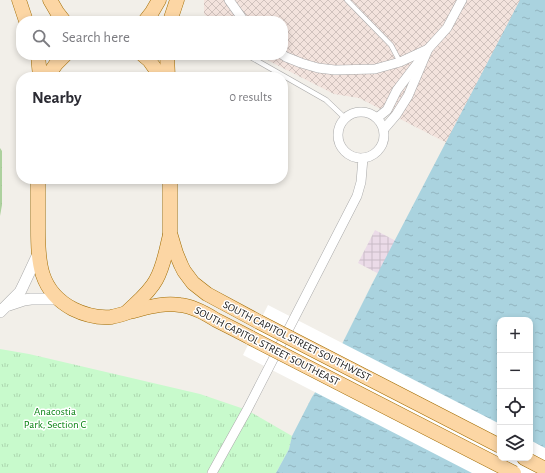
<!DOCTYPE html>
<meta charset="utf-8">
<style>
:root{--surface:#fff;--page:#f7f7f7;--text:#2b2b33;--muted:#7c7c81;--line:#e1e1e2}
body{margin:0;font-family:"Alegreya Sans",sans-serif;background:var(--page);color:var(--text)}
.controls{position:absolute;right:12px;bottom:12px;display:grid;overflow:hidden;border-radius:8px;box-shadow:0 2px 6px #0003}
.controls button{width:36px;height:36px;display:grid;place-items:center;padding:0;border:0;border-bottom:1px solid var(--line);background:var(--surface);color:var(--text);font:20px sans-serif}
.list{margin:0;padding:0;list-style:none}
h2{display:flex;justify-content:space-between;align-items:center;height:52px;margin:0;padding:0 16px;font-size:17px}
h2 small{font-size:13px;font-weight:400;color:var(--muted)}
.icon{flex:none;width:22px;height:22px;fill:none;stroke:currentColor;stroke-width:2;stroke-linecap:round;stroke-linejoin:round}
.map{position:relative;flex:none;width:545px;height:473px;overflow:hidden}
.search{position:absolute;background:var(--surface);box-shadow:0 2px 6px #0003;left:16px;top:16px;width:272px;height:44px;display:flex;align-items:center;gap:10px;box-sizing:border-box;padding:0 14px;border-radius:16px;color:var(--muted);font-size:15px}
.panel{position:absolute;background:var(--surface);box-shadow:0 2px 6px #0003;left:16px;top:72px;width:272px;height:112px;border-radius:16px}
.map>svg:first-child{display:block}
.industrial{fill:url(#industrial-grid)}
.military{fill:url(#military-cross-hatch)}
.forest{fill:url(#forest-crowns)}
.park{fill:url(#park-tufts)}
.water{fill:url(#water-ripples);fill-rule:evenodd}
.pier{fill:#fff}
.lines{fill:none;stroke-linecap:round;stroke-linejoin:round}
.service-casing{stroke:#a9a9a9;stroke-width:5.5}
.minor-casing{stroke:#a9a9a9;stroke-width:10}
.tertiary-casing{stroke:#a9a9a9;stroke-width:12}
.primary-casing{stroke:#a06b00;stroke-width:15}
.service{stroke:#fff;stroke-width:4.5}
.minor{stroke:#fff;stroke-width:9}
.tertiary{stroke:#fff;stroke-width:11}
.primary{stroke:#fcd6a4;stroke-width:14}
.primary-bridge-casing{stroke:#a06b00;stroke-width:15;stroke-linecap:butt}
.primary-bridge{stroke:#fcd6a4;stroke-width:14}
.labels{text-anchor:middle;dominant-baseline:central;stroke-width:3;stroke-linejoin:round;paint-order:stroke}
.street-label{font-size:11px;fill:#222;stroke:#fff}
.park-label{font-size:11px;fill:#0c8416;stroke:#fff}
</style>
<div class="map">
<svg width="545" height="473" viewBox="0 0 545 473">
<defs>
<pattern id="industrial-grid" width="8" height="8" patternUnits="userSpaceOnUse"><rect width="8" height="8" fill="#ebdbe8"/><path d="M0 4h8M4 0v8" fill="none" stroke="#c9bcc7"/></pattern>
<pattern id="military-cross-hatch" width="8" height="8" patternUnits="userSpaceOnUse"><rect width="8" height="8" fill="#f3e3dd"/><path d="M0 0l8 8M0 8l8-8" fill="none" stroke="#d0c2bd"/></pattern>
<pattern id="forest-crowns" width="20" height="18" patternUnits="userSpaceOnUse"><rect width="20" height="18" fill="#add19e"/><path d="M2 6a3 3 0 1 1 6 0M12 15a3 3 0 1 1 6 0" fill="none" stroke="#95b388"/></pattern>
<pattern id="park-tufts" width="24" height="20" patternUnits="userSpaceOnUse"><rect width="24" height="20" fill="#c8facc"/><path d="M3 7l-1-3M5 7V3M7 7l1-3M15 17l-1-3M17 17v-4M19 17l1-3" fill="none" stroke="#acd6af"/></pattern>
<pattern id="water-ripples" width="26" height="14" patternUnits="userSpaceOnUse"><rect width="26" height="14" fill="#aad3df"/><path d="M2 4q2-2 4 0t4 0M15 11q2-2 4 0t4 0" fill="none" stroke="#92b5bf"/></pattern>
</defs>
<rect width="100%" height="100%" fill="#f2efe9"/>
<polygon class="industrial" points="375,230 396,241 423,297 358,263"/>
<polygon class="military" points="204,0 545,0 449,144 359,98 334,94 273,63 259,55 283,55 283,21 212,21 204,14"/>
<polygon class="forest" points="0,148 2,151 2,205 0,216"/>
<polygon class="park" points="0,349 29,354 200,394 247,410 292,436 289,449 276,473 0,473"/>
<path class="water" d="M520 0H545V473H276L289 449 292 436 312 397 326 376 372 284ZM500 320H530V458H500Z"/>
<polygon class="pier" points="268,305 500,424 500,458 530,458 530,440 545,448 545,473 472,473 243,355"/>
<g class="lines">
<defs>
<g id="service">
<polyline points="347,0 391,45 400,62"/>
<polyline points="247,55 326,100 345,118"/>
</g>
<g id="minor">
<polyline points="229,0 244,21"/>
<polyline points="283,55 286,57 301,63 318,68 335,70 375,69 400,62 428,49 447,28 462,0"/>
<circle cx="361" cy="135" r="23"/>
<polyline points="377,118 387,110 397,90 420,60"/>
<polyline points="384,129 396,115 408,96 428,49"/>
<polyline points="212,473 247,410 357,196 361,182 363,158"/>
</g>
<g id="tertiary">
<polyline points="9,305 24,300 31,299 58,299"/>
<polyline points="0,312 20,292 23,286 38,254"/>
</g>
<g id="primary">
<polyline points="19,0 26,21"/>
<polyline points="50,0 57,12 64,21"/>
<polyline points="145,21 152,12 159,0"/>
<polyline points="170,21 177,0"/>
<polyline points="38,55 40,77"/>
<polyline points="143,55 149,60 161,77"/>
<polyline points="167,55 168,77"/>
<polyline points="47,77 56,64 65,55"/>
<path d="M38 179C38 195 38 212 38 228 38 262 39 291 73 309 85 315 98 318 111 317 117 316 123 314 129 312 146 308 163 302 180 305 193 306 205 313 216 320 228 326 240 332 251 338"/>
<polyline points="170,179 170,233 176,253 181,265 184,271 193,283 207,294 259,322"/>
<path d="M127 312C137 302 149 293 156 280 164 266 166 250 170 235"/>
<polyline points="524,458 545,469"/>
</g>
</defs>
<use href="#service" class="service-casing"/>
<use href="#minor" class="minor-casing"/>
<use href="#tertiary" class="tertiary-casing"/>
<use href="#primary" class="primary-casing"/>
<use href="#service" class="service"/>
<use href="#minor" class="minor"/>
<use href="#tertiary" class="tertiary"/>
<use href="#primary" class="primary"/>
<defs>
<g id="primary-bridge">
<polyline points="259,322 500,446"/>
<polyline points="251,338 514,473"/>
</g>
</defs>
<use href="#primary-bridge" class="primary-bridge-casing"/>
<use href="#primary-bridge" class="primary-bridge"/>
</g>
<g class="labels">
<g class="street-label">
<text transform="translate(297 341) rotate(27)">SOUTH CAPITOL STREET SOUTHWEST</text>
<text transform="translate(267 346) rotate(27)">SOUTH CAPITOL STREET SOUTHEAST</text>
</g>
<g class="park-label">
<text x="55" y="411">Anacostia<tspan x="55" dy="13">Park, Section C</tspan></text>
</g>
</g>
</svg>
<div class="controls">
<button>+</button>
<button>−</button>
<button><svg class="icon" aria-label="locate" viewBox="0 0 24 24"><circle cx="12" cy="12" r="6"/><path d="M12 2v4M12 18v4M2 12h4M18 12h4"/></svg></button>
<button><svg class="icon" aria-label="layers" viewBox="0 0 24 24"><path d="M12 4l9 5-9 5-9-5zM3 14l9 5 9-5"/></svg></button>
</div>
<div class="search"><svg class="icon" aria-label="search" viewBox="0 0 24 24"><circle cx="10" cy="10" r="6"/><path d="M15 15l6 6"/></svg>Search here</div>
<section class="panel">
<h2>Nearby<small>0 results</small></h2>
<ul class="list">
</ul>
</section>
</div>
